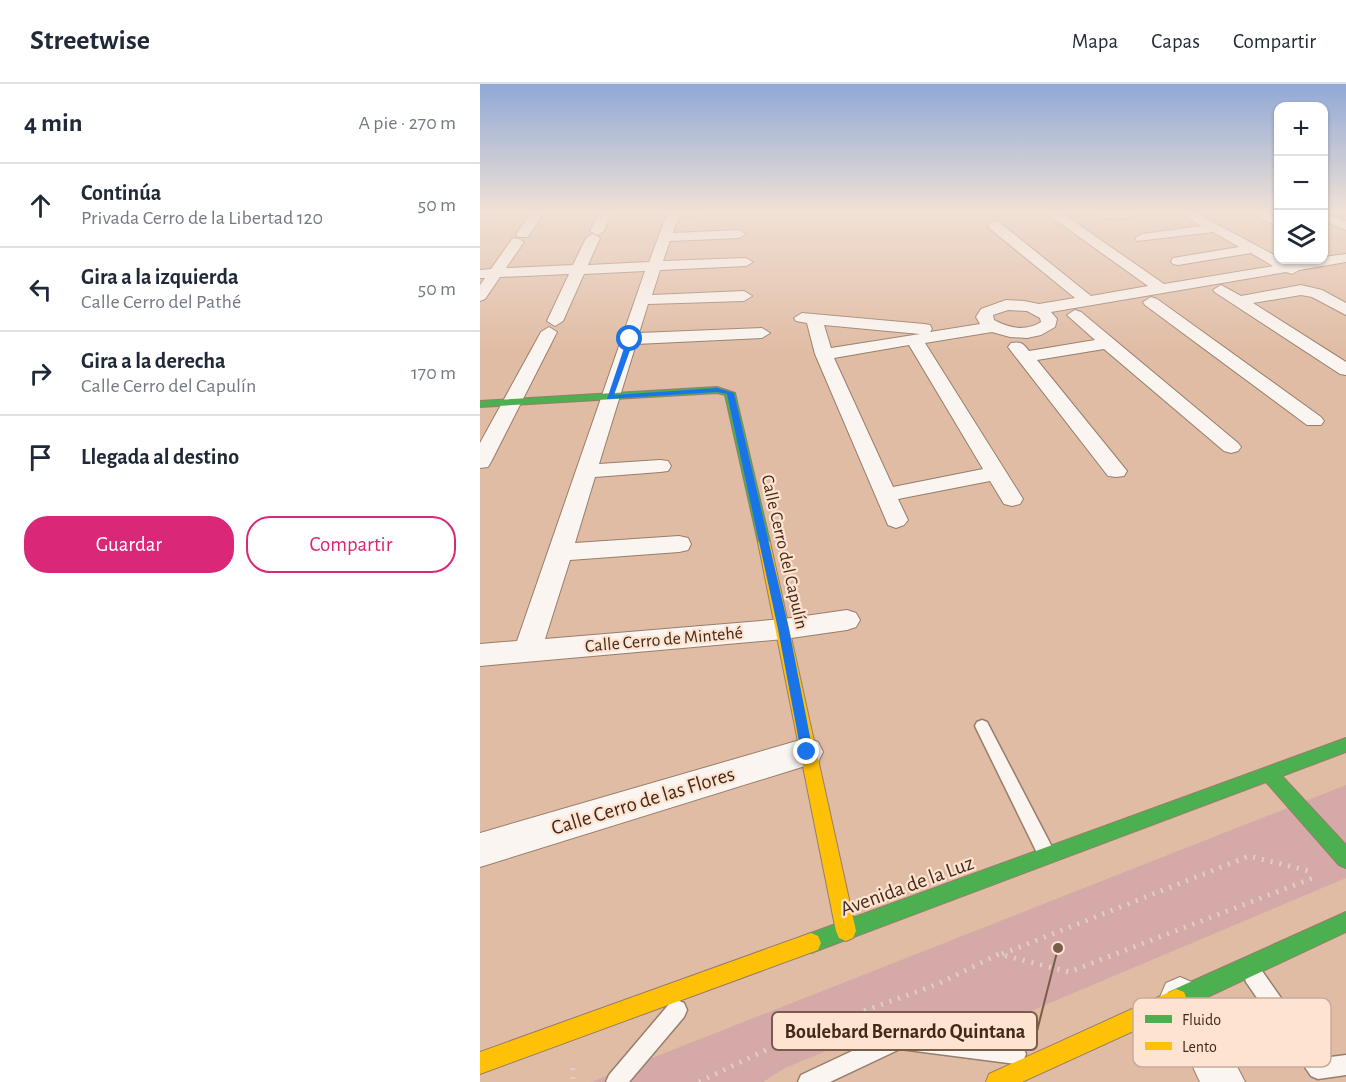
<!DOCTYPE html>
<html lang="es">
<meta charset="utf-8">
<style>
:root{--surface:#fff;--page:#f2f2f3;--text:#1f2937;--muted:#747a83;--line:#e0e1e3;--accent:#db2777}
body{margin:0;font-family:"Alegreya Sans",sans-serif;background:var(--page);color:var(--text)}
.controls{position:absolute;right:18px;top:18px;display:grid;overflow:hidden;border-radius:12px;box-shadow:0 2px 4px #0004}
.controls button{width:54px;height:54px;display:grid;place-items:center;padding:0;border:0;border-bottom:2px solid var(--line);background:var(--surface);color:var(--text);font:30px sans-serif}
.stop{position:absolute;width:18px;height:18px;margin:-14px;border:4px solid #1a73e8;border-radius:50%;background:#fff}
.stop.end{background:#1a73e8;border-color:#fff;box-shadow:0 2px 6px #0008}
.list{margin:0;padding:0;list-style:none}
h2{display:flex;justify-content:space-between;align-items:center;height:78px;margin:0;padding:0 24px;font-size:26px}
h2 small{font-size:20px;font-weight:400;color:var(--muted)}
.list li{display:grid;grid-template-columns:39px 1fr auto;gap:18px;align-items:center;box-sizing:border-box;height:84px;padding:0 24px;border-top:2px solid var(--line)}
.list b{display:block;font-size:22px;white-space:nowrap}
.list p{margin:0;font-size:20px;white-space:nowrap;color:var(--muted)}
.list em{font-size:20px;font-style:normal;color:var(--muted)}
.actions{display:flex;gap:12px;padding:18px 24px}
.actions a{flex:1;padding:14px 0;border:2px solid var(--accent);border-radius:24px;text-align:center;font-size:21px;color:var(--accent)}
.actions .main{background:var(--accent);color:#fff}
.icon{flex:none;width:33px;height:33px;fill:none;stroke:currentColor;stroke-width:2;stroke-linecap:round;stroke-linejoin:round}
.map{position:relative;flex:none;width:866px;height:998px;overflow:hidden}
header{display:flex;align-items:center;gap:36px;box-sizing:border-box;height:84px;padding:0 30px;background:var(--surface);border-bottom:2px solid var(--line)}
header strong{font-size:28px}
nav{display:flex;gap:33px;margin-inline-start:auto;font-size:21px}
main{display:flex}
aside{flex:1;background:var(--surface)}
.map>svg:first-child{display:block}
.green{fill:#d5a9a8}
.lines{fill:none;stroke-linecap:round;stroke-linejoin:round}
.lane-casing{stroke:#987d6a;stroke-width:3}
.street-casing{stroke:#987d6a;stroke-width:2}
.fast-casing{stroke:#987d6a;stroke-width:2}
.slow-casing{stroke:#987d6a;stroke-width:2}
.path{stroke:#dcd0c8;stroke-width:5;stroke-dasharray:2 7;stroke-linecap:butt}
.lane{fill:#faf5f1;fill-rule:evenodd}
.street{fill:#faf5f1;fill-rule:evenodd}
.fast{fill:#4caf50;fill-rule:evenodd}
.slow{fill:#ffc107;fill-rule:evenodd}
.route{fill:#1a73e8}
.labels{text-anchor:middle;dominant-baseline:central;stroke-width:4.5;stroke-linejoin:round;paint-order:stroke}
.street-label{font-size:18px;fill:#432a18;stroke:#fee3d1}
.near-street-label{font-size:21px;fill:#432a18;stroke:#fee3d1}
.key{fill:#fee3d1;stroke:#c6ac9a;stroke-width:1.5}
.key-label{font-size:16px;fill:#432a18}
.leader{fill:none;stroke:#7a5d49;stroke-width:2}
.callout-dot{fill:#7a5d49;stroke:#fee3d1;stroke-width:2}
.callout{fill:#fee3d1;stroke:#7a5d49;stroke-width:2}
.callout-label{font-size:20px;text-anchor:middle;font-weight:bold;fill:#432a18}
</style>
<header>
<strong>Streetwise</strong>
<nav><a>Mapa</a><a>Capas</a><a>Compartir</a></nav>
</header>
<main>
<aside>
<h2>4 min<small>A pie · 270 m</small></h2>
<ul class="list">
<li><svg class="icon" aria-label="ahead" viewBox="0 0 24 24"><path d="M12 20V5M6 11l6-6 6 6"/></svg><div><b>Continúa</b><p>Privada Cerro de la Libertad 120</p></div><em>50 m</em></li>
<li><svg class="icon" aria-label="left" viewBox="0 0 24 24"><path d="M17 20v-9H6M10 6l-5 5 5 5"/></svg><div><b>Gira a la izquierda</b><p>Calle Cerro del Pathé</p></div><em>50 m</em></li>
<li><svg class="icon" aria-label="right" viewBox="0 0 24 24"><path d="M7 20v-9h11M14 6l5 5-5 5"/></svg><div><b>Gira a la derecha</b><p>Calle Cerro del Capulín</p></div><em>170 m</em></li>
<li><svg class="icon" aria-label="arrive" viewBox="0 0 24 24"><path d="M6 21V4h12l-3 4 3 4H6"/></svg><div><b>Llegada al destino</b></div></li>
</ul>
<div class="actions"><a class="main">Guardar</a><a>Compartir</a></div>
</aside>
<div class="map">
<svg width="866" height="998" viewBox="0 0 866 998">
<rect width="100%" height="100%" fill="#e0bca4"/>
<polygon class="green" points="866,701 866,794 539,932 385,951 305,984 283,998 111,998"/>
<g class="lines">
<defs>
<g id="lane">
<polygon points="502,636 507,638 571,761 573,767 571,773 565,775 559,773 495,642 497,638"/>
<polygon points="773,882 780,884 843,974 866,971 866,991 838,995 831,992 766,898 764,891 766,884"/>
<polygon points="197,916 204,919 207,926 204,933 149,998 126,998 129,991 190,919"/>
<polygon points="419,945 536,960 543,963 546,970 543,977 536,980 420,965 350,998 318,998 321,991"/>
</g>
<g id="street">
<polygon points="53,127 65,127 48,153 38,153 36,150"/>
<polygon points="120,127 132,127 124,147 117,151 110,147"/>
<polygon points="188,127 232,127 226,131 199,132 193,149 259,146 266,150 259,154 190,157 183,177 266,174 273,178 266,182 180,186 172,211 264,207 272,212 264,217 168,220 159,249 282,244 290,249 282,254 156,260 119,380 180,376 188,377 191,382 188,387 180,388 115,393 95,459 199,452 208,454 211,460 208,466 199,468 90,476 65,555 304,535 367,526 376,529 380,536 376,543 367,546 304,555 0,582 0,560 37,557 165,187 104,190 83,237 75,242 67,237 89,190 20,193 5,215 0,217 0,201 5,194 0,194 0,186 11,185 32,155 37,154 44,158 26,184 93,181 106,154 113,150 120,154 108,181 169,178"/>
<path d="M569 127H579L684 200 793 182 771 169 698 181 693 180 691 177 693 174 759 163 733 148 657 157 655 154 662 150 721 142 697 127H712L798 173V176L810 179 844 176V173L866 170V178L819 186 812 190 806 188 571 228 577 235 575 243 561 251 547 254 530 253 512 248 445 259 543 415 540 420 532 422 524 420 510 397 418 415 428 436 424 441 416 444 408 441 335 270 327 239 316 237 314 234 322 229 444 240 450 241 452 245 450 248 500 240 496 233 501 225 526 216 544 217 559 220 595 214 509 144 508 141 514 137 519 138 611 212 668 202 570 132ZM528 226 547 227 560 234 561 238C545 248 529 244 514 236L513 231ZM344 241 440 250 351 264ZM429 261 503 385 413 403 354 274Z"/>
<path d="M629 127H664C656 134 627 138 619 131Z"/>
<polygon points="767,127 782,127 798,134 798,143"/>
<polygon points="844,128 866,137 866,146 844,137"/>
<polygon points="741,201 761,212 821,201 842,206 866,219 866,231 832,213 821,211 773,219 866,278 866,291 860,290 736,209 733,206"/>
<polygon points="671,213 677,215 841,333 844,337 841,341 827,341 665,221 663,218"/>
<path d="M595 226 601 228 758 359 761 363 758 367 751 369 744 367 624 265 557 276 647 387 644 392 636 393 628 392 528 263 531 259C541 257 544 260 549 267L615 256 587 231Z"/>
<polygon points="69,243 77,248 11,378 8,383 0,384 0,359 61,248"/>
<polygon points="327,654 338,658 343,668 338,678 0,783 0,749"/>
<polygon points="700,893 714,899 765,998 720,998 680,913 686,899"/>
</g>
<g id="fast">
<polygon points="237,303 255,309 290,458 289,461 279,461 278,458 245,311 237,309 0,323 0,317"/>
<polygon points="866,654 866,668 802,692 866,761 866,784 859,781 786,698 331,869 324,866 321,859 324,852 331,849"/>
<polygon points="866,828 866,848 704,924 696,927 688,924 685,916 688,908"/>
</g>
<g id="slow">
<polygon points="284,454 290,458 376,847 373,854 366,857 359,854 356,847 278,458"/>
<polygon points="331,849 338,852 341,859 338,866 0,990 0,968"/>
<polygon points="696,905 704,908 707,916 704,924 542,998 506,998 509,990"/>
</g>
</defs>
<use href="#lane" class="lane-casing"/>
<use href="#street" class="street-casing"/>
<use href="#fast" class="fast-casing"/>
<use href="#slow" class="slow-casing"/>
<g class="path">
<polyline points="522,870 769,772 833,788"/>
<polyline points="93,984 93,998"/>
<polyline points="219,998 315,952 458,900 519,870 589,888 838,792"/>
</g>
<use href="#lane" class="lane"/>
<use href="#street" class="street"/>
<use href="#fast" class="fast"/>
<use href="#slow" class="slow"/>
</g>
<linearGradient id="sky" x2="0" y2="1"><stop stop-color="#90a9d6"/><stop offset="0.48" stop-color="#f1e1d6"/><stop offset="1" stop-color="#f1e1d6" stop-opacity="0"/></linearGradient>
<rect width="866" height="266" fill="url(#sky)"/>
<polygon class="route" points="150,253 154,255 134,311 237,304 254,309 309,545 333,668 331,671 322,671 321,668 298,545 247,310 237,308 127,315 147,255"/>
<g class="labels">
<g class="street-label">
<text transform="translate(304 468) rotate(77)">Calle Cerro del Capulín</text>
<text transform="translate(184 556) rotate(-5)">Calle Cerro de Mintehé</text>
</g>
<g class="near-street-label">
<text transform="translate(163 717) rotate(-17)">Calle Cerro de las Flores</text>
<text transform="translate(427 802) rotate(-20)">Avenida de la Luz</text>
</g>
</g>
<rect x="653" y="914" width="198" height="69" rx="9" class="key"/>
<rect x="665" y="931" width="27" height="8" fill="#4caf50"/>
<rect x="665" y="958" width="27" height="8" fill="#ffc107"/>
<g class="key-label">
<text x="702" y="941">Fluido</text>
<text x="702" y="968">Lento</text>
</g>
<path class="leader" d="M578 864L557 947"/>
<circle class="callout-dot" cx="578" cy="864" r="6"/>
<rect class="callout" x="292" y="928" width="265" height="38" rx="6"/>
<g class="callout-label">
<text x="425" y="954">Boulebard Bernardo Quintana</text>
</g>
</svg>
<div class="controls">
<button>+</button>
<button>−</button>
<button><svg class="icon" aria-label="layers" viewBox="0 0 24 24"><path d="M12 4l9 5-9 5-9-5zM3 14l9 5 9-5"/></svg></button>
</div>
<div class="stop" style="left:150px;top:255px"></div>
<div class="stop end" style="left:327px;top:668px"></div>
</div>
</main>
